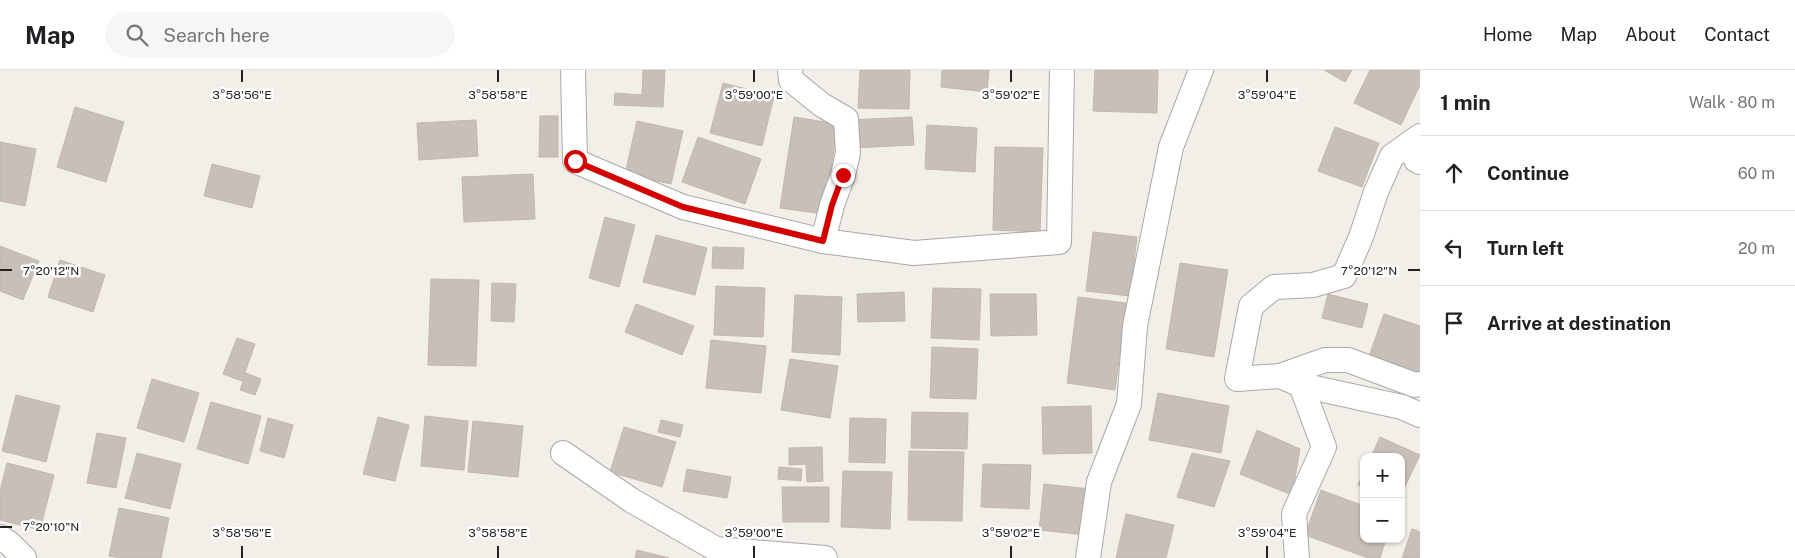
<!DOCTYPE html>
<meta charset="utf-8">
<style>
:root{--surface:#fff;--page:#f6f6f6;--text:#202124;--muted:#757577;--line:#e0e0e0}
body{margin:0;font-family:"Public Sans",sans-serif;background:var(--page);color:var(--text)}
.controls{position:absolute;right:15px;bottom:15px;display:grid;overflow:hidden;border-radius:10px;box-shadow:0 1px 4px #0004}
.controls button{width:45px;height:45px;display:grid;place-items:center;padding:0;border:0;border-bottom:1px solid var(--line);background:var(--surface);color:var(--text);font:25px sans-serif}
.stop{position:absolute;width:15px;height:15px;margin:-11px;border:4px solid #d40000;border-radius:50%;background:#fff}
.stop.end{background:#d40000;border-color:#fff;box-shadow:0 1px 5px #0008}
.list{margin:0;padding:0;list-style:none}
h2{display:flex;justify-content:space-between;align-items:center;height:65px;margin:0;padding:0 20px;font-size:21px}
h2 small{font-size:16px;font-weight:400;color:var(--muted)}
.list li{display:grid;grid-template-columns:32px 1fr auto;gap:15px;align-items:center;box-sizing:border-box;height:75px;padding:0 20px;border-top:1px solid var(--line)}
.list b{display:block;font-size:19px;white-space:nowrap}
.list em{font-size:16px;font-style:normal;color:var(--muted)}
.icon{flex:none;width:28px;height:28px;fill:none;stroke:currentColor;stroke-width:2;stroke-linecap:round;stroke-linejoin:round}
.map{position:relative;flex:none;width:1420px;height:488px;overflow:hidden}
header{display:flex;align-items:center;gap:30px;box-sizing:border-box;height:70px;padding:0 25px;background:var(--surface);border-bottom:1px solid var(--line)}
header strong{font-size:24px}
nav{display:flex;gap:28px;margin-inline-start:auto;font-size:18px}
.search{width:350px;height:45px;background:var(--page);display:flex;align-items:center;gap:12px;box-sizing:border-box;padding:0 18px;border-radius:28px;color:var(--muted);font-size:19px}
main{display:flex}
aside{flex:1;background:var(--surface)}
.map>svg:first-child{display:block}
.building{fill:#c7bfb8;stroke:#c4b6ab}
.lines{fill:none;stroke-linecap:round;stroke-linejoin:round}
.minor-casing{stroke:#a9a9a9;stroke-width:26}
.minor{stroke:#fff;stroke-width:24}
.route{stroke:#d40000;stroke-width:6}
.ticks{fill:none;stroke:#222;stroke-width:2}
.ticks-label{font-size:12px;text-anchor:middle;fill:#222;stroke:#fff;stroke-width:5;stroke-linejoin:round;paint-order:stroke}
</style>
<header>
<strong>Map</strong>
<div class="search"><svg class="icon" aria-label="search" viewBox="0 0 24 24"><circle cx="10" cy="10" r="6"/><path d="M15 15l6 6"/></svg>Search here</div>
<nav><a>Home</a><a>Map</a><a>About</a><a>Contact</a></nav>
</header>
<main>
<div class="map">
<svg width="1420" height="488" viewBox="0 0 1420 488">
<rect width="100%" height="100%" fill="#f2efe9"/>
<g class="building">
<polygon points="643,0 665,0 663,37 614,35 615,23 642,25"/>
<polygon points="860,0 910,0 909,39 858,38"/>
<polygon points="942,0 989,0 987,22 941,17"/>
<polygon points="1095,0 1158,0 1157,43 1093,41"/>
<polygon points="1324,0 1352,0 1345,12"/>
<polygon points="1370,0 1420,0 1420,15 1401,55 1354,33"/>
<polygon points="723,13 774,26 762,76 710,63"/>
<polygon points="75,37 124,52 106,112 57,97"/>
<polygon points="540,46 558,46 558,87 539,87"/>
<polygon points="794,47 838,54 824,144 780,138"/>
<polygon points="912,47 914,75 851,78 850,50"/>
<polygon points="476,50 478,86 419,90 417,53"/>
<polygon points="637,51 683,61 671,114 625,104"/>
<polygon points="927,55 977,58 975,102 925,99"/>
<polygon points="1335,57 1379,73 1362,117 1318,101"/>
<polygon points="698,67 761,89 745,134 682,112"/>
<polygon points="0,72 36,79 25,136 0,131"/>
<polygon points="995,77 1043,78 1040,162 993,160"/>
<polygon points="212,94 260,106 252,138 204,126"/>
<polygon points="533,104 535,149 464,152 462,107"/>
<polygon points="605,147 635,155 619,217 589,208"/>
<polygon points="1093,162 1137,167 1130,226 1086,221"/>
<polygon points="656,165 707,178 695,225 643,212"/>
<polygon points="0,176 39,191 23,230 0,221"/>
<polygon points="713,177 744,178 743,199 712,198"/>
<polygon points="60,190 105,205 93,242 48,227"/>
<polygon points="1180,193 1228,200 1214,287 1166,279"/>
<polygon points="431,209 479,210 476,296 428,295"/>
<polygon points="492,213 516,214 514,252 491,251"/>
<polygon points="716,216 765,218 763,267 714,265"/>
<polygon points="933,218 981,219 979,270 931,268"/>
<polygon points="904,222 905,251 858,252 857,224"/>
<polygon points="990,224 1036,224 1037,265 991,266"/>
<polygon points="1328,224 1368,234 1362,258 1322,248"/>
<polygon points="795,225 842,227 840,285 792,282"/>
<polygon points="1078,227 1126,233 1115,320 1067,313"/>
<polygon points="636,234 694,256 682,285 625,262"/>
<polygon points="1384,244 1420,256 1420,306 1368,289"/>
<polygon points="237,268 255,274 242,311 223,304"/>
<polygon points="711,270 766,276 761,323 706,318"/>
<polygon points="932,277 978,279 976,329 930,328"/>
<polygon points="790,289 838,296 830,348 781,340"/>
<polygon points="246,303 261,309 255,325 240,320"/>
<polygon points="152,309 199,323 184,372 137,358"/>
<polygon points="1158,323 1229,336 1221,383 1149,370"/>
<polygon points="16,325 60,336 46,392 2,381"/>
<polygon points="211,332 261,346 248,394 197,379"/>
<polygon points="1091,336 1092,383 1043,384 1042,337"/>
<polygon points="912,342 968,343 967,379 911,378"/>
<polygon points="425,346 468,351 464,400 421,396"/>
<polygon points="378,347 409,355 395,411 363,404"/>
<polygon points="268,348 293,355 284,388 260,381"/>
<polygon points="850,348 886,349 885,393 849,392"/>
<polygon points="661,350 683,355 680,367 658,362"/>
<polygon points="473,351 523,356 518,407 468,402"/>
<polygon points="624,357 676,372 662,417 610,402"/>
<polygon points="1257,360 1300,379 1292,425 1240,404"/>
<polygon points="97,363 126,368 116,418 87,413"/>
<polygon points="1380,367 1420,385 1401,425 1401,387 1371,387"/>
<polygon points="822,377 823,411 807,412 806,394 789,395 789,378"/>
<polygon points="909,381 964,382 962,451 908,450"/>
<polygon points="137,383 181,394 170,439 125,428"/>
<polygon points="1192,383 1230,391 1214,437 1177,427"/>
<polygon points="7,393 54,405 40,460 0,450 0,421"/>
<polygon points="983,394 1031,395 1029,439 981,437"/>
<polygon points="779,397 802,399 801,411 778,409"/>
<polygon points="687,399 731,407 727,428 683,421"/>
<polygon points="843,401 892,402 890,459 841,457"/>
<polygon points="1364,402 1364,418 1358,415"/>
<polygon points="1044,414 1090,419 1085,465 1039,460"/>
<polygon points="782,417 829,417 829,452 783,452"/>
<polygon points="1321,420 1364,436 1364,469 1386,469 1380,488 1368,488 1305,465"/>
<polygon points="119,438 169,448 161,488 122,488 109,486"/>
<polygon points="1126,444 1174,455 1166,488 1116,488"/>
<polygon points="1412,459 1420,462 1420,488 1402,488"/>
<polygon points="637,480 669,488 635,488"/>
</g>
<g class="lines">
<defs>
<g id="minor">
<polyline points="573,0 575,91 683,137 823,171 914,183 1059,172 1062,0"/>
<polyline points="790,0 791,10 822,35 846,49 848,83 843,105 832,135 823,171"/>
<polyline points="1420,66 1392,86 1376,122 1361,167 1344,206 1313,215 1274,217 1251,236 1237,309 1280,306 1301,315 1402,337 1420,345"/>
<polyline points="1414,72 1416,90 1420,92"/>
<polyline points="1280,306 1325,290 1348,290 1415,315 1420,314"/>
<polyline points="563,383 631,430 716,479 825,488"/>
<polyline points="0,467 10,474 24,488"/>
<polyline points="1088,488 1099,412 1129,334 1135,256 1171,77 1201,0"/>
<polyline points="1297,488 1294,444 1324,377 1301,315"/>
</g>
</defs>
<use href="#minor" class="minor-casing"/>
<use href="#minor" class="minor"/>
</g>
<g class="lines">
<polyline class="route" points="575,91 683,137 823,171 832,135 843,105"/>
</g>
<path class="ticks" d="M242 0V12M498 0V12M754 0V12M1011 0V12M1267 0V12M0 200H12M1408 200H1420M0 457H12M242 476V488M498 476V488M754 476V488M1011 476V488M1267 476V488"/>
<g class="ticks-label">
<text x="242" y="29">3°58'56"E</text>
<text x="498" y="29">3°58'58"E</text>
<text x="754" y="29">3°59'00"E</text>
<text x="1011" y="29">3°59'02"E</text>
<text x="1267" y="29">3°59'04"E</text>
<text x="51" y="205">7°20'12"N</text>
<text x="1369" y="205">7°20'12"N</text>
<text x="51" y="461">7°20'10"N</text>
<text x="242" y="467">3°58'56"E</text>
<text x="498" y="467">3°58'58"E</text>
<text x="754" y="467">3°59'00"E</text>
<text x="1011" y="467">3°59'02"E</text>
<text x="1267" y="467">3°59'04"E</text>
</g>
</svg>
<div class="controls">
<button>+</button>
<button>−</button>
</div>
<div class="stop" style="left:575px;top:91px"></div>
<div class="stop end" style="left:843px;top:105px"></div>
</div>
<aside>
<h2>1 min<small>Walk · 80 m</small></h2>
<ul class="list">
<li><svg class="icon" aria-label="ahead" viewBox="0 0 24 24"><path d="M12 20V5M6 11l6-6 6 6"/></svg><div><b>Continue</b></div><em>60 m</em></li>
<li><svg class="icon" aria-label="left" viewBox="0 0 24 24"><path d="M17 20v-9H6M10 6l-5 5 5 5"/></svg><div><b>Turn left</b></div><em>20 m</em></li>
<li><svg class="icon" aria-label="arrive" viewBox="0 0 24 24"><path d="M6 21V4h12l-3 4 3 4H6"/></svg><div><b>Arrive at destination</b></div></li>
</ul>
</aside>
</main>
